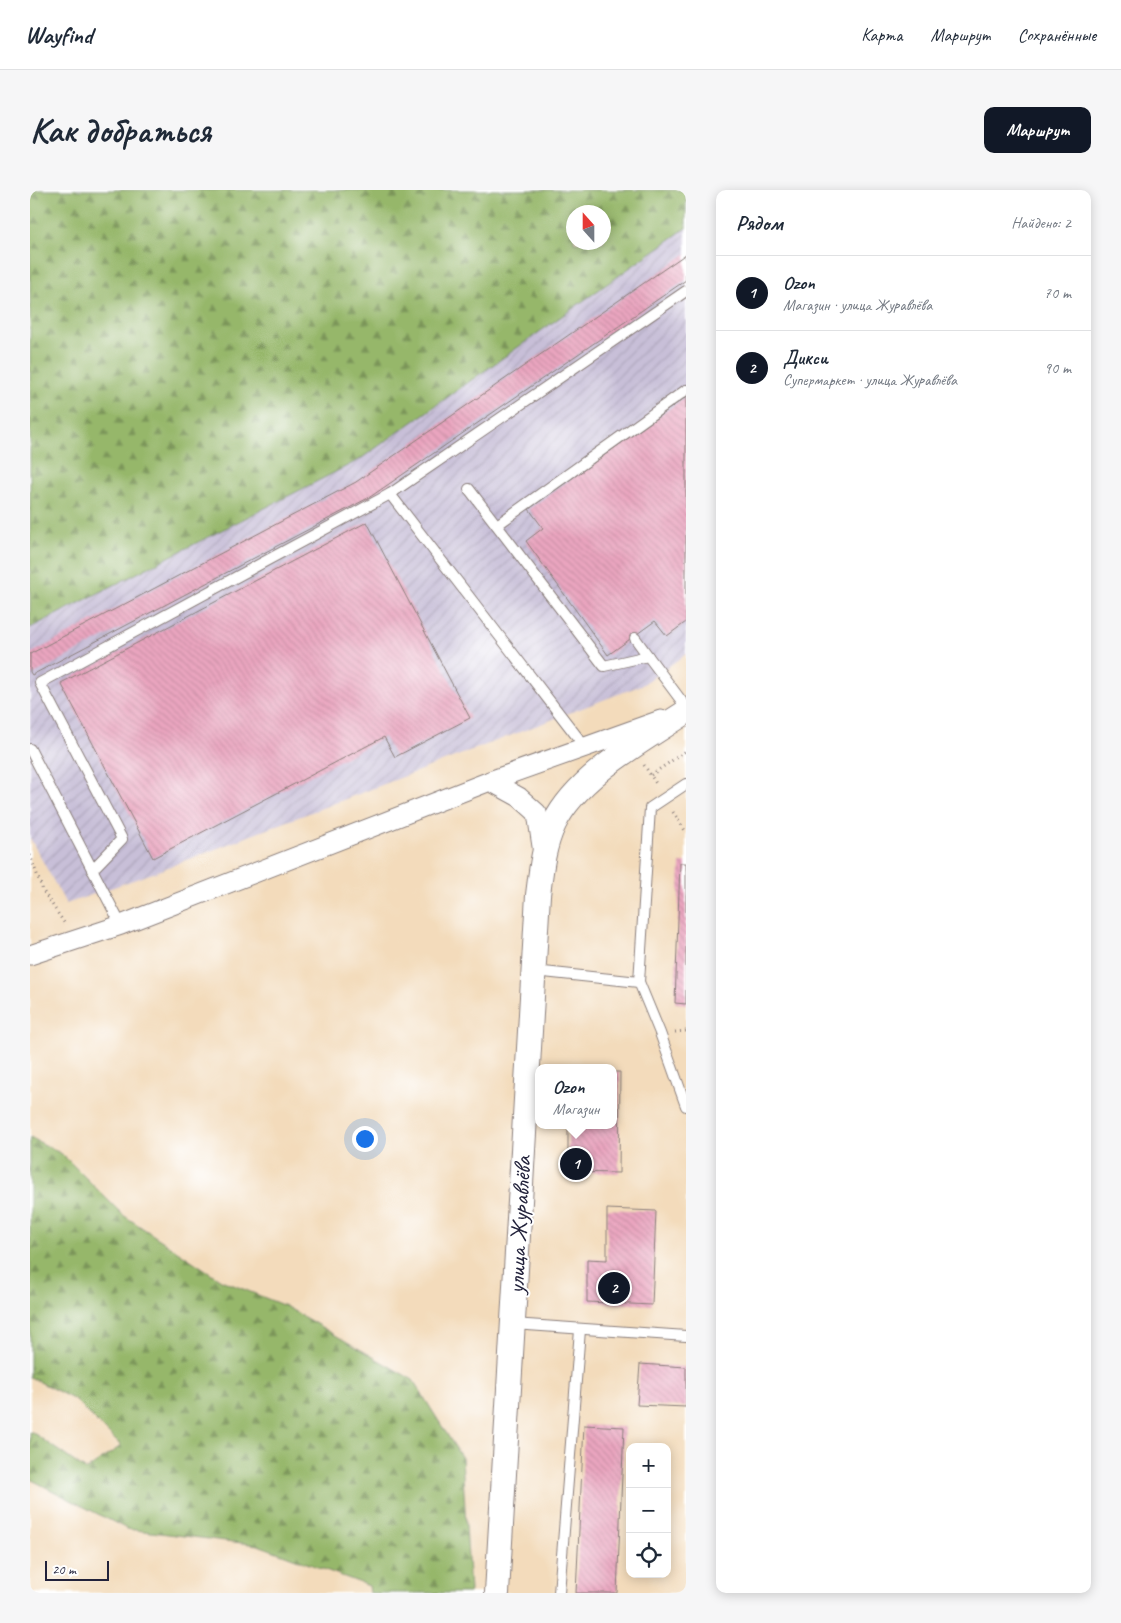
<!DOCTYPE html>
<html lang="ru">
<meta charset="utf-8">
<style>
:root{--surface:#fff;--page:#f6f6f7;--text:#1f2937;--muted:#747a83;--line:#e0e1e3;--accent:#111827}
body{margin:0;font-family:Caveat,sans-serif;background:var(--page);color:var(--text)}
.controls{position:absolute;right:15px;bottom:15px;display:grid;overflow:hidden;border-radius:10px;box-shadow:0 2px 12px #0003}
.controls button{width:45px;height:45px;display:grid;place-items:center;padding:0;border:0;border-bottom:1px solid var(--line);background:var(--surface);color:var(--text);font:25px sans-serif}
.compass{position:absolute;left:536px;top:15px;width:45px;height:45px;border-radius:50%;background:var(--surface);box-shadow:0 2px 12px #0003;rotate:339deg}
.scale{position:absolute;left:15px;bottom:12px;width:64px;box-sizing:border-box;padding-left:5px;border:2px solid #22223b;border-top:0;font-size:14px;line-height:18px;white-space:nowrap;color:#22223b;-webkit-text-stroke:4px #fff;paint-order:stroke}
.you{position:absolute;left:334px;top:948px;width:18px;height:18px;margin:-12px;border:4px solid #fff;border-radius:50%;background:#1a73e8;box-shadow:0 0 0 8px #1a73e833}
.badge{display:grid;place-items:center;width:32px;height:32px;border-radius:50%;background:var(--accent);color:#fff;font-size:16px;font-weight:700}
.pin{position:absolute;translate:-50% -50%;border:2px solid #fff;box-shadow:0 1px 5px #0006}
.popup{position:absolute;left:505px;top:874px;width:82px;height:65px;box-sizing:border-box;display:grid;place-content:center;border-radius:10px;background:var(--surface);filter:drop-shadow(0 1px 4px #0005);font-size:16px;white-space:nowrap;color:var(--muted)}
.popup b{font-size:19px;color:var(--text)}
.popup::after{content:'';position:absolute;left:50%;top:100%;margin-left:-10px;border:10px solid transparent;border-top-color:var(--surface)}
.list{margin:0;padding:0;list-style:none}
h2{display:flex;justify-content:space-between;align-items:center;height:65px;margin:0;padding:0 20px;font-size:21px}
h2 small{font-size:16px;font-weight:400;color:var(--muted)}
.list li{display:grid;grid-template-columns:32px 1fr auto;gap:15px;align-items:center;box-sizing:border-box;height:75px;padding:0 20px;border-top:1px solid var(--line)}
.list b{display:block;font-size:19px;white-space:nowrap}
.list p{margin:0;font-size:16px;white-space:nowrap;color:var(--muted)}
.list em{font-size:16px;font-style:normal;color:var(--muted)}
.icon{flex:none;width:28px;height:28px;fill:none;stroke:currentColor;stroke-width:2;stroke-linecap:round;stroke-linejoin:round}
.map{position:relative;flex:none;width:656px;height:1403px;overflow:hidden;border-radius:10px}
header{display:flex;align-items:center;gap:30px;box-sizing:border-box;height:70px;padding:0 25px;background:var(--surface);border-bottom:1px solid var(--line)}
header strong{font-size:24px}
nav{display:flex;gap:28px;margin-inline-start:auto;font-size:18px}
.intro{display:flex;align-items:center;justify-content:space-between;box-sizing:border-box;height:120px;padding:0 30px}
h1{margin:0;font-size:35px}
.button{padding:12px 22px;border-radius:10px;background:var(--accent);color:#fff;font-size:18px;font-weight:700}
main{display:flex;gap:30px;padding:0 30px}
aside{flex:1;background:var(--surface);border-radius:10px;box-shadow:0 2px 12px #0003}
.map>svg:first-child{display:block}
.industrial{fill:url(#industrial-furrows)}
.forest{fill:url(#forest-firs);stroke:#5c6c53;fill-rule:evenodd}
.building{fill:url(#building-back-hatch)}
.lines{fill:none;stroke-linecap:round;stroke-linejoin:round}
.service-casing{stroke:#8a7e7b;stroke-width:12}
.minor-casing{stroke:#8a7e7b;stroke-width:21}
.tertiary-casing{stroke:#8a7e7b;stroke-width:26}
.path{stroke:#8a7e7b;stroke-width:3;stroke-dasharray:1 4;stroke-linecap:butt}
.service{stroke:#fff;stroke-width:10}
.minor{stroke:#fff;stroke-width:19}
.tertiary{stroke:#fff;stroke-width:24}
.labels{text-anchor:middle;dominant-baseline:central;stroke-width:4;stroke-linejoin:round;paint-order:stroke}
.street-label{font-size:24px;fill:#22223b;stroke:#fff}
</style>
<header>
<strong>Wayfind</strong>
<nav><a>Карта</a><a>Маршрут</a><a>Сохранённые</a></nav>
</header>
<div class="intro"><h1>Как добраться</h1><a class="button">Маршрут</a></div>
<main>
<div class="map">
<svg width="656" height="1403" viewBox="0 0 656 1403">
<defs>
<pattern id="industrial-furrows" width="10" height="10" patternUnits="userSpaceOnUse" patternTransform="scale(1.25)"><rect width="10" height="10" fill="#c8bfd8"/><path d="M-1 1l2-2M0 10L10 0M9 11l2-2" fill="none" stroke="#aca4ba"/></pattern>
<pattern id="forest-firs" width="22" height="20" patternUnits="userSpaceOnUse" patternTransform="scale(1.25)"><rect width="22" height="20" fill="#96b76b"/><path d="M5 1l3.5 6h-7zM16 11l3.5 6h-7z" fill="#7a9459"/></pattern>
<pattern id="building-back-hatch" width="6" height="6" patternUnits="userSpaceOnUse" patternTransform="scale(1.25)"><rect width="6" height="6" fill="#eaa5bf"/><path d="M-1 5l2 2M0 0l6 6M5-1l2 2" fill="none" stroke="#c88ea5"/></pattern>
</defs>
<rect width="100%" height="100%" fill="#fff"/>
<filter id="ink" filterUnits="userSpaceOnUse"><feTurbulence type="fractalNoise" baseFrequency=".02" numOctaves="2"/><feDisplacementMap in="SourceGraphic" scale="10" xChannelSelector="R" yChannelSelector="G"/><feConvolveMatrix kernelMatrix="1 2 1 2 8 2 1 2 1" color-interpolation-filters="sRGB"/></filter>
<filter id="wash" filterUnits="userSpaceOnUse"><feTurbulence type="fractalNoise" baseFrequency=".0096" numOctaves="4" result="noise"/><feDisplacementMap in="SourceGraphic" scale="20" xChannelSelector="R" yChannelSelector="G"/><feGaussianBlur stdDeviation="1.12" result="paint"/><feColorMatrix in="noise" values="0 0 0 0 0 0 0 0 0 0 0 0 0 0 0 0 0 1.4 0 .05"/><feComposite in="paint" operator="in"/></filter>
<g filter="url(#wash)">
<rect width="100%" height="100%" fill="#f3dbbb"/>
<polygon class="industrial" points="656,38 656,464 612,495 123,683 36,714 0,648 0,438 329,270"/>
<g class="forest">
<path d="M0 0H656V38L329 270 0 438ZM574 22V52H544V22Z"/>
<polygon points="0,947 32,964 93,1025 191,1090 255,1116 383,1190 432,1268 440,1401 439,1403 340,1403 339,1396 228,1355 97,1339 0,1289 0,1242 2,1242 56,1280 91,1256 45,1210 0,1187"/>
</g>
<g id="blocks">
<g class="building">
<polygon points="656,64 656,90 340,307 2,485 0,482 0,464 326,292"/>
<polygon points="656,207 656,432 637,446 625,431 578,465 496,351 513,338 499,319"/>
<polygon points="337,332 440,528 365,567 354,547 123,668 31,493"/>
<polygon points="650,673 656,673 656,814 645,813"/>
<polygon points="584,882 590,882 589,983 538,982 538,935 584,935"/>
<polygon points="577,1019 626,1021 622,1115 557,1112 557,1069 577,1070"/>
<polygon points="610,1174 656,1177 656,1217 607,1215"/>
<polygon points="554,1235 594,1237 587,1403 546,1403"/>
</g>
</g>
</g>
<g filter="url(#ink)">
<use href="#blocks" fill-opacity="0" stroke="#8a7e7b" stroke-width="1"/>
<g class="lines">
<defs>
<g id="service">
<polyline points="439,299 574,476 618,466 656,517"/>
<polyline points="360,304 555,557"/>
<polyline points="467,335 656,200"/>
<polyline points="605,448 618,466"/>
<polyline points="0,559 91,735"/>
<polyline points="62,680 92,649 10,493 360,304 656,101"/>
<polyline points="504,781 609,792 630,843 656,916"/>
<polyline points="609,792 620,618 656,594"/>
<polyline points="483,1134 656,1146"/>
<polyline points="529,1403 550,1140"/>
</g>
<g id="minor">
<polyline points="460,591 489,607 507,623 513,663"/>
<polyline points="0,765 91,735 460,591 631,530"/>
</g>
<path id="tertiary" d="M467 1403 508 705C511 681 513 657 524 634 547 586 612 551 656 522"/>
</defs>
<use href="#service" class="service-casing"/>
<use href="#minor" class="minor-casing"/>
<use href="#tertiary" class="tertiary-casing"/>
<g class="path">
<polyline points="614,575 627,595"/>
<polyline points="621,585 656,561"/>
<polyline points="643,622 656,642"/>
<polyline points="0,665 13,701 35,734"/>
<polyline points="645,842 656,841"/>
</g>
<use href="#service" class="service"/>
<use href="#minor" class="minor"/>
<use href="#tertiary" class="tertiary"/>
</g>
</g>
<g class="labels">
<g class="street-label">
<text transform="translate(489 1035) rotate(-87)">улица Журавлёва</text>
</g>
</g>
</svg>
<div class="controls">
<button>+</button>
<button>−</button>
<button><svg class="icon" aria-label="locate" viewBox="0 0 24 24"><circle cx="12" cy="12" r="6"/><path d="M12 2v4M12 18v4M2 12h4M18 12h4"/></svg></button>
</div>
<svg class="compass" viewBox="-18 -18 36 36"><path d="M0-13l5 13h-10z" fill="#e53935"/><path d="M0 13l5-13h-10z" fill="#747a83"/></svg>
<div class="scale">20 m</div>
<div class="you"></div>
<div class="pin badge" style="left:546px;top:974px">1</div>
<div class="popup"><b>Ozon</b>Магазин</div>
<div class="pin badge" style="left:584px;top:1098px">2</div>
</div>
<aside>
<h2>Рядом<small>Найдено: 2</small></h2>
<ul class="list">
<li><span class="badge">1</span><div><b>Ozon</b><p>Магазин · улица Журавлёва</p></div><em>70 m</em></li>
<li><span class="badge">2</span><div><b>Дикси</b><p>Супермаркет · улица Журавлёва</p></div><em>90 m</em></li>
</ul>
</aside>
</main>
